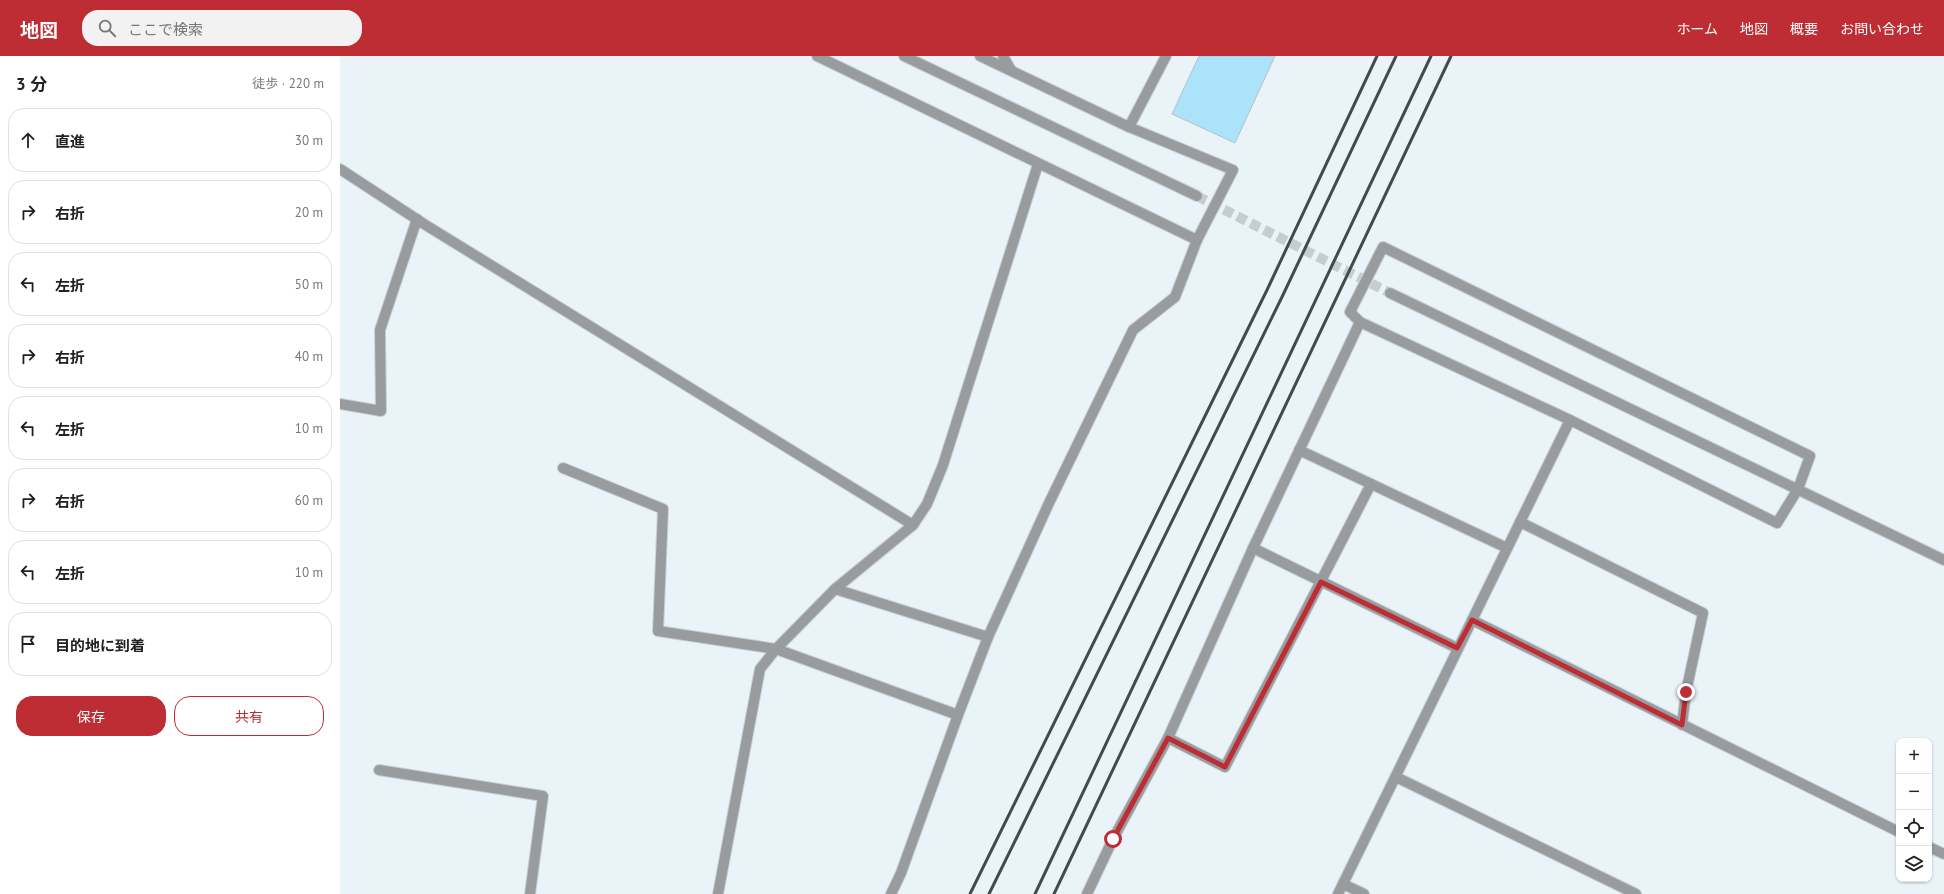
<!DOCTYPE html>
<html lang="ja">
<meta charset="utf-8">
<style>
:root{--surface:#fff;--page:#f2f2f2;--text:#222;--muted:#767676;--line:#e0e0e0;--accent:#bd2d33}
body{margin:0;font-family:"PT Sans","Noto Sans JP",sans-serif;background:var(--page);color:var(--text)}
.controls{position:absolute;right:12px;bottom:12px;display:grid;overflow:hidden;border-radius:8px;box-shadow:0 1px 3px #0004}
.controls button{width:36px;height:36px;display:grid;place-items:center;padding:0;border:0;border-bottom:1px solid var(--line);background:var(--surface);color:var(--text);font:20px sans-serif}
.stop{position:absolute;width:12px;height:12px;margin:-9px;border:3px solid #bd2d33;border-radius:50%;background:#fff}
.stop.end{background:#bd2d33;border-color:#fff;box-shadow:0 1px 4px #0008}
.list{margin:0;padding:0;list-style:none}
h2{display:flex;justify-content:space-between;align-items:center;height:52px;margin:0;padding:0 16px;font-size:17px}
h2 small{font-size:13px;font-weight:400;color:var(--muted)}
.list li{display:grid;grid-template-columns:26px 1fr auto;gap:12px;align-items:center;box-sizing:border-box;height:64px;margin:0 8px 8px;padding:0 8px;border:1px solid var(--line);border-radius:16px}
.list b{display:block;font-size:15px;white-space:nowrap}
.list em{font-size:13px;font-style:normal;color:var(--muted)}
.actions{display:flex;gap:8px;padding:12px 16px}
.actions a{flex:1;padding:9px 0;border:1px solid var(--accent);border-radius:16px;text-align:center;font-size:14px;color:var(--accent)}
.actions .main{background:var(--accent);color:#fff}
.icon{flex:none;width:22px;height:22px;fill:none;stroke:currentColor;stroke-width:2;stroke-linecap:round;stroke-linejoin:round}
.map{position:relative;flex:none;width:1604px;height:838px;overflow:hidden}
header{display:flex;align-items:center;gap:24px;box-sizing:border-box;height:56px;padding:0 20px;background:var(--accent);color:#fff}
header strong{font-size:19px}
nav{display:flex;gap:22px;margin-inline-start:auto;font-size:14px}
.search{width:280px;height:36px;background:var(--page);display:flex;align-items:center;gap:10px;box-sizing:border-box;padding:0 14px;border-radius:16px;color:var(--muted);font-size:15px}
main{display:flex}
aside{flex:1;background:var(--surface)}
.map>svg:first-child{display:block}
.building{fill:#abe3fa;stroke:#b8c0c4}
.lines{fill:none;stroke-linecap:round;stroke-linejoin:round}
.tertiary-tunnel{stroke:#c5cdd0;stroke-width:10;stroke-dasharray:10 5;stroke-linecap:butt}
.service-casing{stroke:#c8d0d4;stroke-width:12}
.minor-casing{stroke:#c8d0d4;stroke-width:12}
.tertiary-casing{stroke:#c8d0d4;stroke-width:12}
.service{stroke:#999c9e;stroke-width:10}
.minor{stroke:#999c9e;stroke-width:10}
.tertiary{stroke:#999c9e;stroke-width:10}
.rail{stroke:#44494a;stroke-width:3}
.route{stroke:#bd2d33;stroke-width:5}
</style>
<header>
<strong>地図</strong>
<div class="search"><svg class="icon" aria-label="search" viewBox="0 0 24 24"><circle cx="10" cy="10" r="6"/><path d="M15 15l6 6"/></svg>ここで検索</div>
<nav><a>ホーム</a><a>地図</a><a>概要</a><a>お問い合わせ</a></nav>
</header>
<main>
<aside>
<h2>3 分<small>徒歩 · 220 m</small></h2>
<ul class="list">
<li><svg class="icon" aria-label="ahead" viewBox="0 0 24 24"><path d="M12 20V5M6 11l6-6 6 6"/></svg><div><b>直進</b></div><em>30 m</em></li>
<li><svg class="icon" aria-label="right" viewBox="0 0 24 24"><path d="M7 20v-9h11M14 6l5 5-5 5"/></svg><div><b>右折</b></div><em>20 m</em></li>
<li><svg class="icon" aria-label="left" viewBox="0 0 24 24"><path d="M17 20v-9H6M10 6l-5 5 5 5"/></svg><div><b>左折</b></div><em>50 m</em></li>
<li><svg class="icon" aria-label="right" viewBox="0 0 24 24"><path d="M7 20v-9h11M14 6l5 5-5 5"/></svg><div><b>右折</b></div><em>40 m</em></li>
<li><svg class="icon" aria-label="left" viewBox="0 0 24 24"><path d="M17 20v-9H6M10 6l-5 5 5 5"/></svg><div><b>左折</b></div><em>10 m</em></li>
<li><svg class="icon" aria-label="right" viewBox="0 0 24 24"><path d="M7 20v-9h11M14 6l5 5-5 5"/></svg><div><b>右折</b></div><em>60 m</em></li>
<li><svg class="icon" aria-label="left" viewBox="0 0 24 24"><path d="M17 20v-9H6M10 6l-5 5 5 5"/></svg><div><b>左折</b></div><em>10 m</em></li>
<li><svg class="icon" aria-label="arrive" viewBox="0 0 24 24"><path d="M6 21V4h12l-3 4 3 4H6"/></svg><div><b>目的地に到着</b></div></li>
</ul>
<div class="actions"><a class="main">保存</a><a>共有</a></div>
</aside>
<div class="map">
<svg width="1604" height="838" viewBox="0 0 1604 838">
<rect width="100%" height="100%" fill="#eaf3f7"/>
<polygon class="building" points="859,0 935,0 895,87 832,58"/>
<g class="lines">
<polyline class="tertiary-tunnel" points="857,140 1050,237"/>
<defs>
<g id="service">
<polyline points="0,348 41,355 40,274 77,163"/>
<polyline points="1003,828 1024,838"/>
</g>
<g id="minor">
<polyline points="477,0 857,184 893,114 789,71 640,0"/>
<polyline points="663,0 671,14"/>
<polyline points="789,71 826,0"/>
<polyline points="0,113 84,168 573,469"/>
<polygon points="1043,191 1470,400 1458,433 1437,467 1230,364 1020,266 1010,256"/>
<polyline points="959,394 1167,492"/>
<polyline points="223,412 323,453 318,575 436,593 618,659"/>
<polyline points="1180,466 1363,557 1346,636 1342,669"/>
<polyline points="913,492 1117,592"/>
<polyline points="495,533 648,581"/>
<polyline points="1132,564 1559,776"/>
<polyline points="828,682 885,711 1031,428"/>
<polyline points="39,714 203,740 190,838"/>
<polyline points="1056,721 1296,838"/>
<polyline points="1589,791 1604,798"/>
<polyline points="378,838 420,613 436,593 495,533 573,469 587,448 603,409 698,108"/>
<polyline points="551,838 561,817 618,659 648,581 709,447 793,274 835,241 857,184"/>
<polyline points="747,838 773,783 828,682 913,492 1020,266"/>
<polyline points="998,838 1230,364"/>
</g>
<g id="tertiary">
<polyline points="564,0 857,140"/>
<polyline points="1050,237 1604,504"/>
</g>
</defs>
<use href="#service" class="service-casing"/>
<use href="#minor" class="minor-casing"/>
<use href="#tertiary" class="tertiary-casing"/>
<use href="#service" class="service"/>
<use href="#minor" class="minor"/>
<use href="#tertiary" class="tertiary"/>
<g class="rail">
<polyline points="630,838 927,234 1037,0"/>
<polyline points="649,838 942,241 1056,0"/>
<polyline points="695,838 1091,0"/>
<polyline points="714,838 1111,0"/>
</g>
</g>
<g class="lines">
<polyline class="route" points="773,783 828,682 885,711 981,526 1117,592 1132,564 1342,669 1346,636"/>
</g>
</svg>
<div class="controls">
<button>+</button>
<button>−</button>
<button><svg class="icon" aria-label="locate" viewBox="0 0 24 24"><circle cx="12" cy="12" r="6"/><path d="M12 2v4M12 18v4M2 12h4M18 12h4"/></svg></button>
<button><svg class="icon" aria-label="layers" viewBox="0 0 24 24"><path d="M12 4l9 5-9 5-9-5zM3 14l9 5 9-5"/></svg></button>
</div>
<div class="stop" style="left:773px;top:783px"></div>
<div class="stop end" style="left:1346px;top:636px"></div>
</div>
</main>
